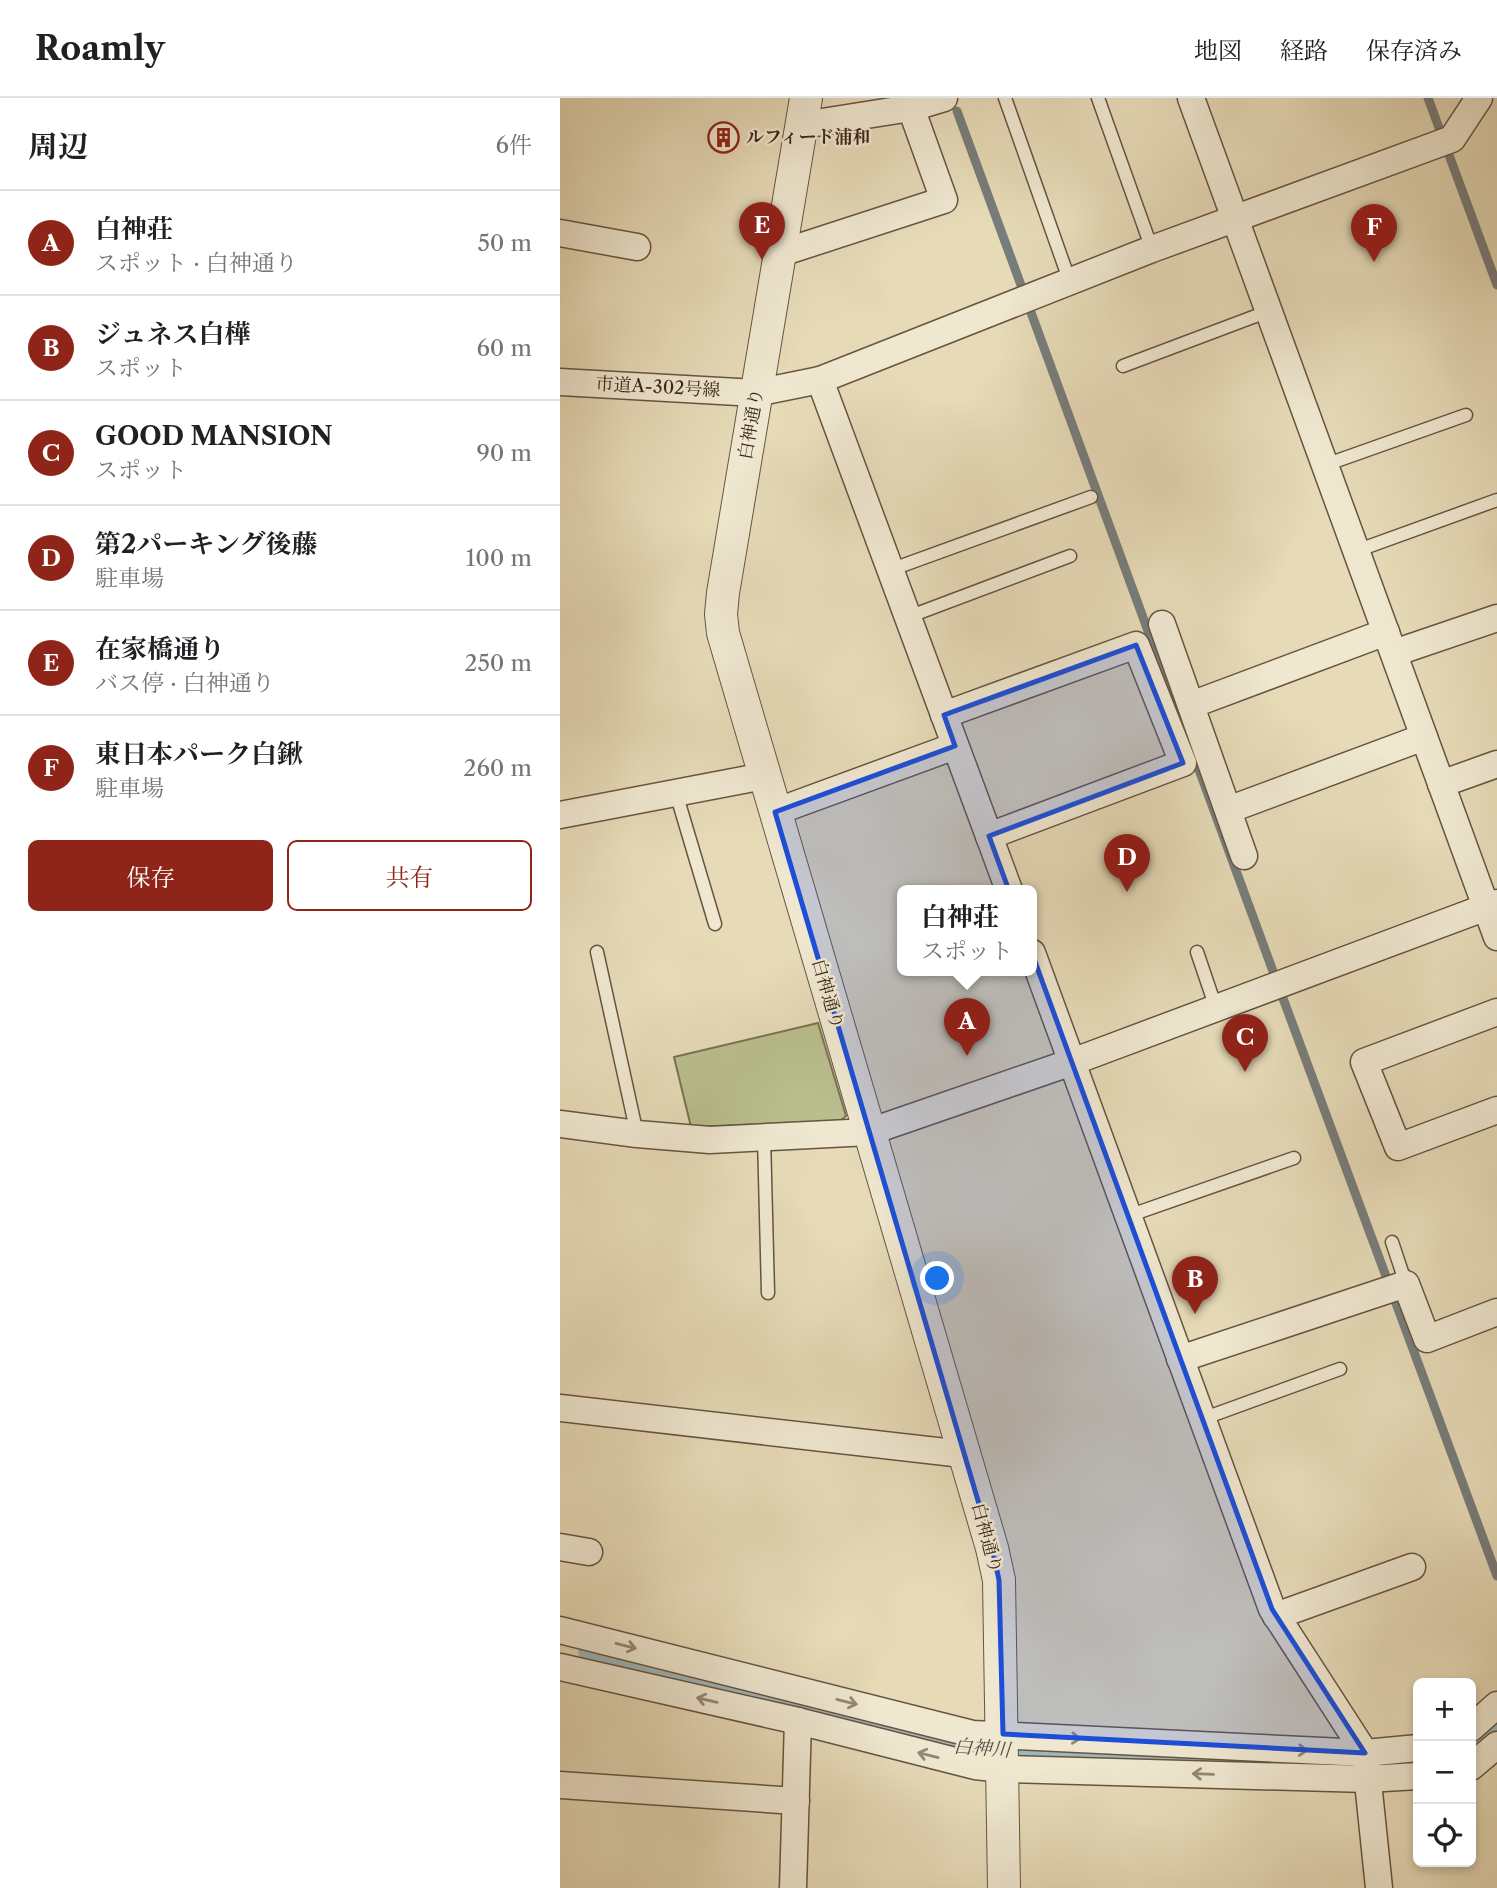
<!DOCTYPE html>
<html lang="ja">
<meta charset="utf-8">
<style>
:root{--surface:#fff;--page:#f6f6f6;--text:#202124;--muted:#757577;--line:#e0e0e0;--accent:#8f2418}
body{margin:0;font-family:"Libre Caslon Text","Noto Serif JP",serif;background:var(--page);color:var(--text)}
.controls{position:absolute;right:21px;bottom:21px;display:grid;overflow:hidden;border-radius:10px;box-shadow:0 4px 10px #0003}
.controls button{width:63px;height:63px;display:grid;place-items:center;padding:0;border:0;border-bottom:2px solid var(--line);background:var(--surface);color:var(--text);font:35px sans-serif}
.you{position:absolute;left:378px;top:1181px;width:24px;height:24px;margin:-18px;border:5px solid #fff;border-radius:50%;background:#1a73e8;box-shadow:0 0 0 10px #1a73e833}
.badge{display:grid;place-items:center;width:46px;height:46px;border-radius:50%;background:var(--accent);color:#fff;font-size:23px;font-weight:700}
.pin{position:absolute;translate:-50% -58px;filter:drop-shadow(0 2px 4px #0008)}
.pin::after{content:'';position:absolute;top:37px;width:24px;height:21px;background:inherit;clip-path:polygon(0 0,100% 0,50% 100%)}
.popup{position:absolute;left:337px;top:787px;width:140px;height:91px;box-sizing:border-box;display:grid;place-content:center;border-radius:10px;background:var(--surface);filter:drop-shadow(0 2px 5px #0005);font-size:23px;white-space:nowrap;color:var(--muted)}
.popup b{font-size:26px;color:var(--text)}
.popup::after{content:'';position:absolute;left:50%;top:100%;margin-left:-14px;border:14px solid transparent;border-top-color:var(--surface)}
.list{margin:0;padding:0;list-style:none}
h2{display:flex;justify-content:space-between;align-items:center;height:91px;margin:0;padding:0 28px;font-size:30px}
h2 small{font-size:23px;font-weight:400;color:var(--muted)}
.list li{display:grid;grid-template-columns:46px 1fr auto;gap:21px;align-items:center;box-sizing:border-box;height:105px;padding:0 28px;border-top:2px solid var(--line)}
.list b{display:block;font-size:26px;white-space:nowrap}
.list p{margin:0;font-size:23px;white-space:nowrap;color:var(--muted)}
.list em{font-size:23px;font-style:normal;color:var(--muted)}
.actions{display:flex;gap:14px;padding:21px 28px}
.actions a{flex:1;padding:16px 0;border:2px solid var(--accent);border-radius:10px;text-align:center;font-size:24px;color:var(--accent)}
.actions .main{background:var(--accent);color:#fff}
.icon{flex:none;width:38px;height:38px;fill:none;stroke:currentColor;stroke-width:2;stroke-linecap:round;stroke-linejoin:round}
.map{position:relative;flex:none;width:937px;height:1790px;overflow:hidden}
header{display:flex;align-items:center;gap:42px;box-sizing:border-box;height:98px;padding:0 35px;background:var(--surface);border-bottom:2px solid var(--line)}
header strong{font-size:33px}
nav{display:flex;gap:38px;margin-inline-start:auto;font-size:24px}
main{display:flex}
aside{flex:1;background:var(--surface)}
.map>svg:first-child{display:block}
.green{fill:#b8be8c;stroke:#7a7253;stroke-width:2}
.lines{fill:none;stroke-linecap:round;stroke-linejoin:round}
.stream{stroke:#777d7b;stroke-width:9}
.river{stroke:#9db7bb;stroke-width:51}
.service-casing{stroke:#675441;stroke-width:15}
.minor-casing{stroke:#675441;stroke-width:29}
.tertiary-casing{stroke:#675441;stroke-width:34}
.service{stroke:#efe7d0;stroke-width:12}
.minor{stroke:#efe7d0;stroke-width:26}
.tertiary{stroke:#efe7d0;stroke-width:32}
.oneway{stroke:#968775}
.marked{fill:#1d4ed8;fill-opacity:0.2;stroke:#1d4ed8;stroke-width:5;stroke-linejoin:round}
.labels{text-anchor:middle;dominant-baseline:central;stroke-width:5;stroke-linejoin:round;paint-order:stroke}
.poi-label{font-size:18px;font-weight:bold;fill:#3d271a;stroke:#efe7d0;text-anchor:start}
.street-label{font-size:18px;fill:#3d271a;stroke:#efe7d0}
.water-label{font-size:19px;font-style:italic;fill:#554b42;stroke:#efe7d0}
</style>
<header>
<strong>Roamly</strong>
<nav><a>地図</a><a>経路</a><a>保存済み</a></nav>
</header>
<main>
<aside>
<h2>周辺<small>6件</small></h2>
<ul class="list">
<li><span class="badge">A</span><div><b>白神荘</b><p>スポット · 白神通り</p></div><em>50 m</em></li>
<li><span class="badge">B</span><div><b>ジュネス白樺</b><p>スポット</p></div><em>60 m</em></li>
<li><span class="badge">C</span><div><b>GOOD MANSION</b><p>スポット</p></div><em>90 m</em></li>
<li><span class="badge">D</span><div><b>第2パーキング後藤</b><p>駐車場</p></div><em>100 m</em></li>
<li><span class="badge">E</span><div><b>在家橋通り</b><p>バス停 · 白神通り</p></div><em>250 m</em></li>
<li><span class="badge">F</span><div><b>東日本パーク白鍬</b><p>駐車場</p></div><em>260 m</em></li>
</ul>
<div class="actions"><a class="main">保存</a><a>共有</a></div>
</aside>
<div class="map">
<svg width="937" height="1790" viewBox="0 0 937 1790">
<rect width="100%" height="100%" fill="#e6dab7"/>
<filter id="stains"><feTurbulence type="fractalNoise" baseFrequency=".00286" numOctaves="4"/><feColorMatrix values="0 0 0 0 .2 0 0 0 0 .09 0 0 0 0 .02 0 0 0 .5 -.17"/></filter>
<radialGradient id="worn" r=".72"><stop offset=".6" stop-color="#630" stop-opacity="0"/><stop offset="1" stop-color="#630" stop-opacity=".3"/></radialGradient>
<polygon class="green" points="258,925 286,1018 280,1023 131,1029 114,959"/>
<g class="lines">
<g class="stream">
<polyline points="868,0 937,187"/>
<polyline points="397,13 714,876 937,1478"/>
</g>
<g class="river">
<polyline points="44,1555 396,1650 485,1656 753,1666 858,1665"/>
<polyline points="911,1649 937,1626"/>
</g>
<defs>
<g id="service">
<polyline points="445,0 510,184"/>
<polyline points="538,0 592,151"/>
<polyline points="563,268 709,213"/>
<polyline points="765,367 906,317"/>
<polyline points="796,453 937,402"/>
<polyline points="330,472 531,399"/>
<polyline points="348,519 510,458"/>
<polyline points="116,695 155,826"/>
<polyline points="37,854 77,1036"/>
<polyline points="637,854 656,910"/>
<polyline points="204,1039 208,1195"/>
<polyline points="568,1118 734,1060"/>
<polyline points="832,1144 846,1186"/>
<polyline points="642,1321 780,1271"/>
</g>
<g id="minor">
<polyline points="631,0 937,839"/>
<polyline points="243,27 351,10 384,0"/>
<polyline points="0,135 77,149"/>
<polyline points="221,155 384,102 351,10"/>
<polyline points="260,282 449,792"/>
<polyline points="0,284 196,295 260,282 592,151 892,41 919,0"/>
<polyline points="602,526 684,758"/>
<polyline points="834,555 937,520"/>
<polyline points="631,607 826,534"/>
<polyline points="384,617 576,547 623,665 429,738"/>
<polyline points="881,686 937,666"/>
<polyline points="668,712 864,639"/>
<polyline points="215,714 395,648"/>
<polyline points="0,717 204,678"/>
<polyline points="472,855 712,1511 805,1655 819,1790"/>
<polyline points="937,914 804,964 838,1049 937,1012"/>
<polyline points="0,1026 77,1036 150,1042 309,1034 512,964 937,805"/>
<polyline points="620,1261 846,1186 867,1241 937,1214"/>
<polyline points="0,1310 403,1356"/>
<polyline points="0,1449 29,1454"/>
<polyline points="716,1518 852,1469"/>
<polyline points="0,1532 413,1636 805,1655 858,1650"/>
<polyline points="0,1569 238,1623 415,1668 443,1671 807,1681 858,1678"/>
<polyline points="911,1630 937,1607"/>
<polyline points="911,1669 937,1647"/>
<polyline points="0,1687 236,1703"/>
<polyline points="233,1790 238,1623"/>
</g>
<polyline id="tertiary" points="246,0 163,495 161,516 163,535 432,1450 439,1482 444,1790"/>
</defs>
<use href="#service" class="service-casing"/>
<use href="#minor" class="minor-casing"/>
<use href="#tertiary" class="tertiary-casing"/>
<use href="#service" class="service"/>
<use href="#minor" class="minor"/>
<use href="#tertiary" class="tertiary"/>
</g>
<defs><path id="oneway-shaft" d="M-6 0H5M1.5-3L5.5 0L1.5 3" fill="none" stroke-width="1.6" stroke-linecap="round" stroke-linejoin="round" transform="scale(1.75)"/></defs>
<g class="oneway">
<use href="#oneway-shaft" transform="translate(66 1548) rotate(14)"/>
<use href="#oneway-shaft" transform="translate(147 1602) rotate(-167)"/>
<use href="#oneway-shaft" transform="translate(287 1604) rotate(14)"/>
<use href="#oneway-shaft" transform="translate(510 1640) rotate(3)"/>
<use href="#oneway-shaft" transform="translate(737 1652) rotate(3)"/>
<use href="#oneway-shaft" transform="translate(368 1657) rotate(-166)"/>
<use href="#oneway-shaft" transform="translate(643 1676) rotate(-178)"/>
</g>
<path class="marked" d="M576 547 623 665 429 738 712 1511 805 1655 443 1636 439 1482 432 1450 215 714 395 648 384 617Z"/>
<defs>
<symbol id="building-ring" viewBox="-11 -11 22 22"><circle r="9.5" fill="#efe7d0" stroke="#8f2418" stroke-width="1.5"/><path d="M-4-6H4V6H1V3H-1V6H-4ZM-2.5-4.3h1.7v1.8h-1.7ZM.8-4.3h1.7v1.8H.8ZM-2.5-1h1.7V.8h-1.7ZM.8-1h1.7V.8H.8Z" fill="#8f2418"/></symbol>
</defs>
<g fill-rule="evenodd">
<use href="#building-ring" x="146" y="22" width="35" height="35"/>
</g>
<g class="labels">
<g class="poi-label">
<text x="186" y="39">ルフィード浦和</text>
</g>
<g class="street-label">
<text transform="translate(98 289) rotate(3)">市道A-302号線</text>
<text transform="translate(191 326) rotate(-80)">白神通り</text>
<text transform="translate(268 896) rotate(74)">白神通り</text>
<text transform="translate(427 1440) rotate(75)">白神通り</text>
</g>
<g class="water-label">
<text transform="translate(422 1650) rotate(4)">白神川</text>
</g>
</g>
<rect width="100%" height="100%" filter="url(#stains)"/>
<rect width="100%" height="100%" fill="url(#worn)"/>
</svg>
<div class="controls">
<button>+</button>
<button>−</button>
<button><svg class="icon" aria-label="locate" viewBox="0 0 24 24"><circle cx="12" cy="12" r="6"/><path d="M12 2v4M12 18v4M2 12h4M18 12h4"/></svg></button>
</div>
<div class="you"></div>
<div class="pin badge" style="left:407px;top:958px">A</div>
<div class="popup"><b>白神荘</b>スポット</div>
<div class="pin badge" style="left:635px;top:1216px">B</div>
<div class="pin badge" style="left:685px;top:974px">C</div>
<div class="pin badge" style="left:567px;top:794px">D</div>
<div class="pin badge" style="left:202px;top:162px">E</div>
<div class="pin badge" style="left:814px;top:164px">F</div>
</div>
</main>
